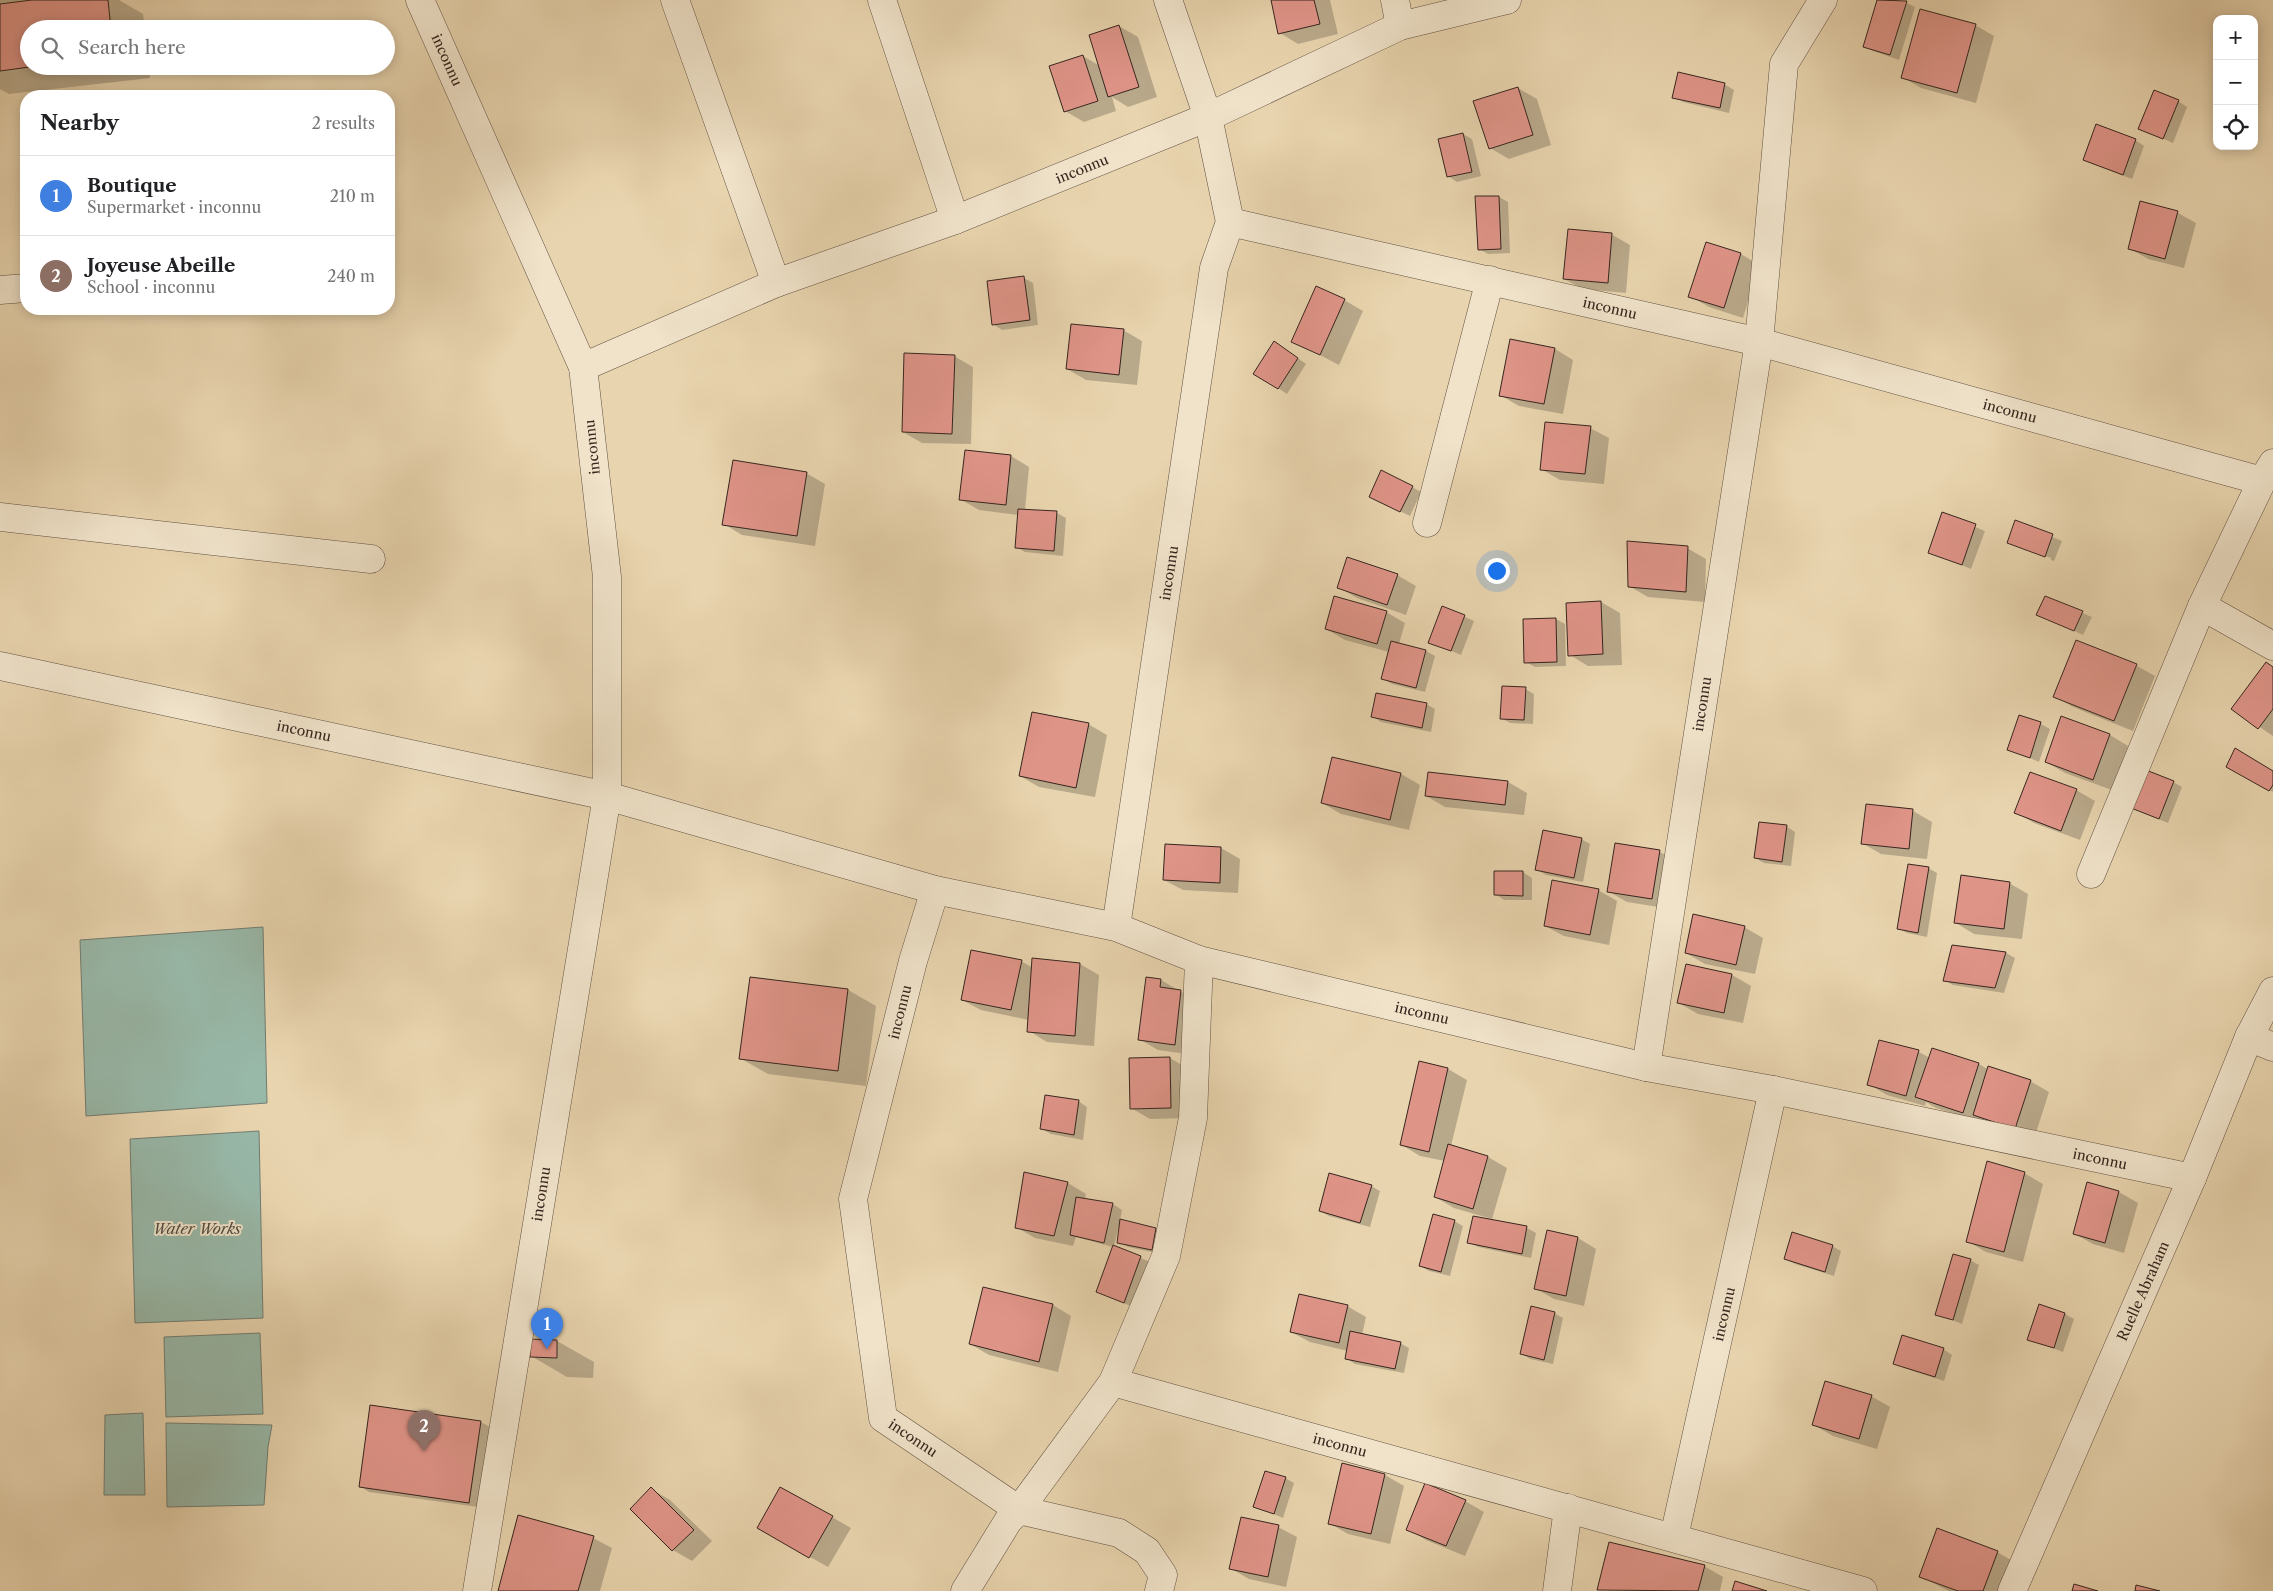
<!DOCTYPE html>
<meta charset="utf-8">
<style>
:root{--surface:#fff;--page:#f6f6f6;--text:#202124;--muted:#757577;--line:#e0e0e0;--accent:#8f2418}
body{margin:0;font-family:"Libre Caslon Text",serif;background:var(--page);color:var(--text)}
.controls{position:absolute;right:15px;top:15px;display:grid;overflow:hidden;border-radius:10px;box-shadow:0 2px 12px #0003}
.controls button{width:45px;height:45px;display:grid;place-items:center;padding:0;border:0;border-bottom:1px solid var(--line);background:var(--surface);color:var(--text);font:25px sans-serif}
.you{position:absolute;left:1496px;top:570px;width:18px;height:18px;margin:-12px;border:4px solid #fff;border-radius:50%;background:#1a73e8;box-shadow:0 0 0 8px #1a73e833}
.badge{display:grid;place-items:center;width:32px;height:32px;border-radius:50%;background:var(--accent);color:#fff;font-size:16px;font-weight:700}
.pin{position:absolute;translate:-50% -41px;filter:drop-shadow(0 1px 2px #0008)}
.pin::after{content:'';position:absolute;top:26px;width:18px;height:15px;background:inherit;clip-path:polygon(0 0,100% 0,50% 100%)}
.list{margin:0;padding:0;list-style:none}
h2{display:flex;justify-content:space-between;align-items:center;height:65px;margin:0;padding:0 20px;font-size:21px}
h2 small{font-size:16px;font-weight:400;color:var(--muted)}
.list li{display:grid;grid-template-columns:32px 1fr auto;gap:15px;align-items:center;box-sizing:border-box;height:80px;padding:0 20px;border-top:1px solid var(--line)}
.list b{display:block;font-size:19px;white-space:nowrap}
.list p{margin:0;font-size:16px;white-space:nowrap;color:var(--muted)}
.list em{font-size:16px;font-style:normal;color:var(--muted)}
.icon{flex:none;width:28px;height:28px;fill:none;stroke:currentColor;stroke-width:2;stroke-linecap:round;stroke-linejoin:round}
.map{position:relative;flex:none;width:2273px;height:1591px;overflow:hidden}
.search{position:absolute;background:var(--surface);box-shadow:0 2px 12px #0003;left:20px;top:20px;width:375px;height:55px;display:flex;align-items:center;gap:12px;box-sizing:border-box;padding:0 18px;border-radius:28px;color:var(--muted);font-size:19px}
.panel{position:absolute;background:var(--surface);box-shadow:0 2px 12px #0003;left:20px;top:90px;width:375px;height:225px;border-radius:20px}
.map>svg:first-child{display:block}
.water{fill:#98b8a8;stroke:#717d71}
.shadow{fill:#0003}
.building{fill:#df9488;stroke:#36251e}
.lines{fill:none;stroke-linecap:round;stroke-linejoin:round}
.street-casing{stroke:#625142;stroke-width:29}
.street{stroke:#f0e3ca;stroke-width:28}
.labels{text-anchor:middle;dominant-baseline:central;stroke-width:4;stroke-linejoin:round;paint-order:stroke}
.street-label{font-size:14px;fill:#36251e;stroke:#f0e3ca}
.water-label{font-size:15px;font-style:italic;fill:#4e4a40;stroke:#f0e3ca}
</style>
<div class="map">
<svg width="2273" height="1591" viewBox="0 0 2273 1591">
<rect width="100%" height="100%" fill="#e8d4ae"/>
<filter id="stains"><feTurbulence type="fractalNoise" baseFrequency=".004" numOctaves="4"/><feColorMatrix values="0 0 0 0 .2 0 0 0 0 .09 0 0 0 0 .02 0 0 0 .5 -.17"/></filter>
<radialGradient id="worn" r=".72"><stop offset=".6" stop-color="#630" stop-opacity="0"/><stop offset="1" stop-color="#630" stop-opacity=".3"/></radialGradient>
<g class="water">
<polygon points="263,927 267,1103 86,1116 80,940"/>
<polygon points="259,1131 263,1318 135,1323 130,1139"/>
<polygon points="260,1333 263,1414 166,1417 164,1337"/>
<polygon points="143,1413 145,1495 104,1495 105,1415"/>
<polygon points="166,1423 272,1425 268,1447 264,1505 167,1507"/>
</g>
<g class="shadow">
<polygon points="0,0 119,0 143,14 145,29 29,29 29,66 149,66 150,78 9,94 0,89"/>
<polygon points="1272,0 1330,0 1338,34 1298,44 1280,33"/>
<polygon points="1878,0 1900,0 1915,7 1899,60 1873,51 1864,46"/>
<polygon points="1975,25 1994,36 1976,103 1921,88 1902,77"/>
<polygon points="1119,26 1138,37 1157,97 1128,107 1112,97 1116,111 1084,122 1065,111 1083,56 1100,66"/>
<polygon points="1724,84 1734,90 1729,113 1683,102 1674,97"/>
<polygon points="1518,88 1537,99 1551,145 1509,159 1490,148"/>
<polygon points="2178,101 2187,107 2173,143 2140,128"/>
<polygon points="1463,134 1472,139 1481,176 1457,182 1448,176"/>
<polygon points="2135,140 2144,146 2132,179 2084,160"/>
<polygon points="1499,197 1508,202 1510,253 1488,254 1479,249"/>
<polygon points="2141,203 2178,213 2196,223 2184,268 2148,259 2129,248"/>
<polygon points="1611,234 1630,245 1626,293 1583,289 1564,279"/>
<polygon points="1741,254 1759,265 1743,318 1709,307 1690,296"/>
<polygon points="1024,278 1033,283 1038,325 1002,330 993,324"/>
<polygon points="1344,300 1363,311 1339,365 1293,341"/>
<polygon points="1123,330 1142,341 1137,385 1086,380 1067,369"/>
<polygon points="1283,348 1306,364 1287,394 1278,388"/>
<polygon points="1555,349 1573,360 1563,414 1519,406 1500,395"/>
<polygon points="954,356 973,367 971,444 922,443 903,432"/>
<polygon points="1590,428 1609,438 1604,484 1560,480 1541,469"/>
<polygon points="1011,456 1029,467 1025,510 1057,513 1066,518 1063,556 1025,552 1016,547 1019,515 979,510 960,499"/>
<polygon points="806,473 825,484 815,546 742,535 724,524"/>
<polygon points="1412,487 1421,492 1410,516 1379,501"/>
<polygon points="1943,514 1985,531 1971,569 1930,552"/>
<polygon points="2016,522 2062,541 2054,561 2051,560 2051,558 2008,542"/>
<polygon points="1687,548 1706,559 1705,602 1648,597 1629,586"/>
<polygon points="1397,575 1416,586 1406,615 1357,598 1338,587"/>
<polygon points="2046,598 2092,617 2083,635 2038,614"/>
<polygon points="1601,602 1620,613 1622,665 1588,666 1570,655"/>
<polygon points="1442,607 1474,621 1461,655 1430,642"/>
<polygon points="1386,612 1405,623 1399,644 1426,651 1435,656 1425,692 1392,684 1383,679 1389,652 1345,640 1326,629"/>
<polygon points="1556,619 1565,624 1566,666 1535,667 1526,662"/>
<polygon points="2077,641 2137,666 2155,676 2133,731 2073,707 2054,696"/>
<polygon points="2273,668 2273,736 2233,709"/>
<polygon points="1525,689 1534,694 1533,724 1510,723 1501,718"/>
<polygon points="1426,704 1435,709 1431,732 1381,722 1372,716"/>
<polygon points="1088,724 1107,735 1095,797 1039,787 1020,776"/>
<polygon points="2041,724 2050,729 2039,762 2009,749"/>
<polygon points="2110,735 2128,746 2112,790 2065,773 2046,762"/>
<polygon points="1333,758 1401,774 1420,785 1409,830 1341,814 1322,803"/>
<polygon points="2228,767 2273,772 2273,792"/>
<polygon points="2030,773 2076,790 2095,801 2080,840 2034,823 2015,812"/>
<polygon points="1508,782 1527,793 1524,815 1445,807 1426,796"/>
<polygon points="2173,782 2182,787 2168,823 2132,808"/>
<polygon points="1867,806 1913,811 1932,822 1927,859 1881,854 1862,843"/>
<polygon points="1786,826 1795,832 1791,866 1764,863 1755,858"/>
<polygon points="1581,839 1590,844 1583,882 1546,875 1537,870"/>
<polygon points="1221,848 1240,859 1238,893 1183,890 1164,880"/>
<polygon points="1660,852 1678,862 1671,909 1627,902 1608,891"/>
<polygon points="1928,868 1937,873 1927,937 1907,933 1898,928"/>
<polygon points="1523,872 1532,878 1532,900 1504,900 1495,894"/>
<polygon points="2009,883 2028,894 2022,939 1974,934 1956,923"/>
<polygon points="1598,890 1617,901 1609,945 1564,936 1545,926"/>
<polygon points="1744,927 1763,938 1755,974 1705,964 1686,953"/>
<polygon points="1953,946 2006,953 2015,958 2004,993 1953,985 1944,980"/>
<polygon points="1021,961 1033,968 1080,964 1099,975 1094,1046 1047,1042 1029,1031 1029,1020 981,1010 962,1000"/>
<polygon points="1732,975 1751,986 1743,1023 1698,1014 1679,1003"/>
<polygon points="751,978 848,990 876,1006 866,1086 768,1074 740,1058"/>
<polygon points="1147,978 1161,980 1200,1003 1194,1055 1158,1050 1139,1039"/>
<polygon points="1919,1052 1930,1058 1979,1064 1989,1070 2030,1081 2049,1092 2034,1139 1993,1126 1982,1119 1982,1122 1936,1108 1926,1102 1925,1106 1887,1095 1868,1084"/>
<polygon points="1170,1058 1189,1069 1189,1118 1150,1119 1131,1108 1130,1059"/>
<polygon points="1420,1063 1448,1069 1467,1080 1451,1146 1488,1157 1507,1168 1492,1219 1454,1208 1435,1197 1445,1161 1420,1156 1402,1145"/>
<polygon points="1078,1101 1087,1107 1083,1140 1051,1134 1042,1129"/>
<polygon points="2024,1173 2043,1184 2023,1262 1986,1252 1967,1241"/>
<polygon points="1068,1183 1086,1194 1085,1199 1113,1204 1122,1210 1120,1220 1155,1229 1164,1235 1161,1254 1128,1247 1118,1242 1120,1225 1119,1225 1114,1246 1150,1262 1133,1307 1097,1292 1113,1247 1076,1237 1073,1246 1035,1238 1016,1227"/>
<polygon points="2088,1184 2119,1192 2138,1203 2124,1253 2093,1244 2075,1234"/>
<polygon points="1371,1186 1380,1191 1370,1227 1329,1216 1320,1211"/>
<polygon points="1454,1221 1463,1226 1450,1276 1429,1271 1420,1266"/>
<polygon points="1527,1228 1536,1233 1531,1258 1478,1247 1469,1242"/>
<polygon points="1578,1238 1596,1249 1584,1306 1554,1299 1535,1288"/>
<polygon points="1832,1246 1841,1251 1834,1276 1795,1264 1786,1259"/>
<polygon points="1970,1260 1979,1265 1962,1324 1937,1314"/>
<polygon points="1053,1305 1071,1316 1058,1372 989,1355 970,1344"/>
<polygon points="1347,1306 1366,1317 1362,1335 1400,1343 1409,1348 1404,1373 1355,1364 1346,1358 1348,1351 1310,1342 1291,1332"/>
<polygon points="1554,1313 1563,1318 1553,1364 1530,1359 1521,1353"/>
<polygon points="2065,1314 2074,1319 2063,1352 2029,1339"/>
<polygon points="532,1340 557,1341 594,1362 593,1378 567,1377 531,1356"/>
<polygon points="1943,1349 1952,1355 1944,1381 1904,1368 1895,1363"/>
<polygon points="1871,1396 1890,1407 1877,1449 1833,1436 1814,1425"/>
<polygon points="371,1406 481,1422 490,1427 478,1507 369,1492 360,1486"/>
<polygon points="1385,1475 1404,1486 1390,1544 1348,1534 1329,1523"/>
<polygon points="1285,1478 1294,1483 1283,1518 1254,1506"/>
<polygon points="781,1488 851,1528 828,1567 758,1528"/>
<polygon points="651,1489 670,1500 712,1541 692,1561 673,1550 632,1509"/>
<polygon points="1465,1501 1484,1512 1465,1556 1426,1540 1408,1529"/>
<polygon points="1278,1527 1297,1537 1286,1587 1249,1579 1230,1568"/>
<polygon points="593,1538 612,1548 600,1591 499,1591"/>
<polygon points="1997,1552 2016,1563 2005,1591 1949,1591 1921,1577"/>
<polygon points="1704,1566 1723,1577 1720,1591 1599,1590"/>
</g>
<g class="building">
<polygon points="32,0 108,0 111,29 29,29 29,66 37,66 0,71 0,4"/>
<polygon points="1271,0 1314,0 1320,24 1278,34"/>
<polygon points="1877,0 1907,1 1890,55 1863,47"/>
<polygon points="1920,9 1976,24 1957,93 1901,78"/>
<polygon points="1119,25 1139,87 1108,97 1089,35"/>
<polygon points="1083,55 1098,101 1064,112 1049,66"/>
<polygon points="1678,72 1725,83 1720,108 1672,98"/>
<polygon points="1518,87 1533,135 1489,149 1473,101"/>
<polygon points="2154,90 2179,100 2163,139 2138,129"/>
<polygon points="2096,124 2136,139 2123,175 2083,160"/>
<polygon points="1463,133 1472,172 1447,177 1438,139"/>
<polygon points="1475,196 1499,196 1501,249 1478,250"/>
<polygon points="2140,201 2178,211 2165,259 2128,249"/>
<polygon points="1568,229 1612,233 1608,283 1563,279"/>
<polygon points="1706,242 1741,253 1724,308 1688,297"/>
<polygon points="1024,276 1030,320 992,325 987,281"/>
<polygon points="1316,286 1345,299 1320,355 1291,342"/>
<polygon points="1071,324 1124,329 1119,375 1066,369"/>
<polygon points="1510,339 1555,348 1544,404 1499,396"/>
<polygon points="1274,341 1298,358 1278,389 1253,374"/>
<polygon points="904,353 955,355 952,434 902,432"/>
<polygon points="1545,422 1591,426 1585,474 1540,470"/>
<polygon points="965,450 1011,455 1006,505 959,500"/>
<polygon points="733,460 807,472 797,536 722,525"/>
<polygon points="1381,470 1413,486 1400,512 1369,497"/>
<polygon points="1018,509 1057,511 1054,551 1015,548"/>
<polygon points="1942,512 1976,524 1962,565 1928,553"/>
<polygon points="2015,520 2053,534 2045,557 2007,543"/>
<polygon points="1627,541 1688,546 1686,592 1628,587"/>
<polygon points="1347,557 1398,574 1387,605 1337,588"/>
<polygon points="1334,596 1387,611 1377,644 1325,629"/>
<polygon points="2045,596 2083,611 2074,631 2036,615"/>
<polygon points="1601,601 1603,654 1568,656 1566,603"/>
<polygon points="1442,606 1465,615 1451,651 1428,643"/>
<polygon points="1556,618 1557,662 1524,663 1523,619"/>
<polygon points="2076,640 2137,664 2114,721 2053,697"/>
<polygon points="1391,641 1426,650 1416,688 1381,679"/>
<polygon points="2266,662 2273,667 2273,709 2258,729 2231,709"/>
<polygon points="1502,686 1526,687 1524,720 1500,719"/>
<polygon points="1376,693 1427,703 1422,728 1371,717"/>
<polygon points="1032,712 1089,723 1076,788 1019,776"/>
<polygon points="2019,715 2041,722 2030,758 2007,750"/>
<polygon points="2061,716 2110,734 2093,780 2045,762"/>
<polygon points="2235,748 2273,771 2273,785 2269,791 2226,767"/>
<polygon points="1332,757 1401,773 1390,820 1321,803"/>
<polygon points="2146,770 2174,781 2159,819 2131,808"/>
<polygon points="1428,772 1508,781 1505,805 1425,796"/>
<polygon points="2030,772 2077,789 2061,831 2014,813"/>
<polygon points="1866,804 1913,809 1909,849 1861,844"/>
<polygon points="1759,822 1787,825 1782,862 1754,858"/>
<polygon points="1543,830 1582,838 1574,878 1535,870"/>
<polygon points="1615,843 1660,850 1652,899 1607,892"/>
<polygon points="1165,844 1221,847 1220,883 1163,880"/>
<polygon points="1908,864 1929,867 1918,933 1897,929"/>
<polygon points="1494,871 1523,871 1523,896 1494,895"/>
<polygon points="1961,875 2010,882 2004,929 1954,923"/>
<polygon points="1552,880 1599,889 1590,935 1544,926"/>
<polygon points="1693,914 1745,926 1736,965 1685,953"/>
<polygon points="1952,945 2006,952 1995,988 1943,981"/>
<polygon points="971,950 1022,960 1011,1010 961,1000"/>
<polygon points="1032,958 1080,963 1075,1036 1027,1032"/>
<polygon points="1686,964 1732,974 1724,1013 1677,1003"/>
<polygon points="750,977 848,989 838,1071 739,1059"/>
<polygon points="1146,977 1161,979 1160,987 1181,990 1175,1045 1138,1040"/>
<polygon points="1879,1040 1919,1050 1906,1096 1867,1085"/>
<polygon points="1932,1048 1979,1063 1963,1113 1915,1097"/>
<polygon points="1170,1057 1171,1108 1130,1109 1129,1058"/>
<polygon points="1419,1061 1448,1068 1429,1152 1400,1145"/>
<polygon points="1988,1066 2031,1080 2015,1129 1973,1115"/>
<polygon points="1045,1095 1079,1100 1074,1135 1040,1129"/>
<polygon points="1448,1144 1488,1156 1473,1209 1434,1197"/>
<polygon points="1987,1161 2025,1172 2004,1252 1966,1242"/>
<polygon points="1024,1172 1068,1182 1054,1236 1015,1228"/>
<polygon points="1329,1173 1372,1185 1360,1223 1319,1211"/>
<polygon points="2087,1182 2119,1191 2105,1243 2073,1234"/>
<polygon points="1076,1197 1113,1203 1104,1243 1070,1235"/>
<polygon points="1433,1214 1455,1220 1441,1272 1419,1266"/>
<polygon points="1473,1216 1527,1226 1522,1254 1467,1243"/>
<polygon points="1120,1219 1156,1228 1152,1250 1117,1243"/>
<polygon points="1547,1230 1578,1237 1566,1296 1534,1289"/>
<polygon points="1792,1232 1833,1245 1825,1272 1784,1259"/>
<polygon points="1113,1245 1141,1256 1124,1303 1096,1292"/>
<polygon points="1953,1254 1971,1259 1953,1320 1935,1315"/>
<polygon points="983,1287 1053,1304 1039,1362 969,1344"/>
<polygon points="1299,1294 1348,1305 1339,1343 1290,1332"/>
<polygon points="2039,1304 2065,1313 2054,1348 2027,1340"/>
<polygon points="1531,1306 1555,1312 1544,1360 1520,1354"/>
<polygon points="1350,1331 1401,1342 1395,1369 1345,1359"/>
<polygon points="1902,1335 1944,1348 1935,1377 1893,1364"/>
<polygon points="530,1339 557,1340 557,1358 530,1357"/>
<polygon points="1825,1381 1872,1395 1859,1439 1812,1425"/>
<polygon points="370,1405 481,1421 469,1503 359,1487"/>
<polygon points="1342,1463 1385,1474 1371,1534 1328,1524"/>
<polygon points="1265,1471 1286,1477 1274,1514 1253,1507"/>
<polygon points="1425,1483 1466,1500 1446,1546 1406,1530"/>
<polygon points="651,1487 694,1530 672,1551 630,1509"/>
<polygon points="780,1487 833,1516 809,1558 757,1528"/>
<polygon points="518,1515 594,1536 578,1591 498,1591"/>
<polygon points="1241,1517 1279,1525 1268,1577 1229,1569"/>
<polygon points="1937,1528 1998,1551 1983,1591 1958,1591 1919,1577"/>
<polygon points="1609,1542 1705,1565 1698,1591 1597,1590"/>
<polygon points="1735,1581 1767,1591 1732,1591"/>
<polygon points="2074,1584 2098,1591 2072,1591"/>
<polygon points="2136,1585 2160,1591 2135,1591"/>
</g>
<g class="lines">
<defs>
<g id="street">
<polyline points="420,0 583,367 607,577 607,796 477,1591"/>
<polyline points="675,0 776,283"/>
<polyline points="882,0 955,220"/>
<polyline points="1395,0 1400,26"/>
<polyline points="1230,222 1759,342 2262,481"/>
<polyline points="0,290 26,288"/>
<polyline points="583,367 776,283 955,220 1208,117 1400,26 1507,0"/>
<polyline points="0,517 371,559"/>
<polyline points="1427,523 1490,280"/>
<polyline points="2202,606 2273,646"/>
<polyline points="0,666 607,796 935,890 1116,927 1199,960 1646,1067 1773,1090 2192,1178"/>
<polyline points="2091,874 2202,606 2262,481 2273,463"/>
<polyline points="935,890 913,961 853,1199 883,1418 1019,1510 1119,1533 1147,1551 1163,1575 1159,1591"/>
<polyline points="1116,927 1214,268 1230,222 1208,117 1168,0"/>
<polyline points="2249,1037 2273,1047"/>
<polyline points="1646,1067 1759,342 1784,64 1823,0"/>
<polyline points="1113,1382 1863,1591"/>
<polyline points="1674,1537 1773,1090"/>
<polyline points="965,1591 1008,1521 1019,1510 1113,1382 1166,1256 1193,1118 1199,960"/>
<polyline points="1557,1591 1568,1508"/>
<polyline points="2012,1591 2192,1178 2249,1037 2273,991"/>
</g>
</defs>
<use href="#street" class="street-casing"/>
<use href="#street" class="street"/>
</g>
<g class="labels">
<g class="street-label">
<text transform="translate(447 60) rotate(66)">inconnu</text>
<text transform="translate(1082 169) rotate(-22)">inconnu</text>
<text transform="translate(1610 308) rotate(13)">inconnu</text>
<text transform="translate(2010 411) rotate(15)">inconnu</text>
<text transform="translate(592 447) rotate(-96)">inconnu</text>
<text transform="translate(1169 573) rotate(-81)">inconnu</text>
<text transform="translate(1702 704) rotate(-81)">inconnu</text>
<text transform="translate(304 731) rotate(12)">inconnu</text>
<text transform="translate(900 1012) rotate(-76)">inconnu</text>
<text transform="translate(1422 1013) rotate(13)">inconnu</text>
<text transform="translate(2100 1159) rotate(12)">inconnu</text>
<text transform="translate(541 1194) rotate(-81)">inconnu</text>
<text transform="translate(2143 1291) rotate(-66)">Ruelle Abraham</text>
<text transform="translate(1724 1314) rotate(-77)">inconnu</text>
<text transform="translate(913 1438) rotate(34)">inconnu</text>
<text transform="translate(1340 1445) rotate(15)">inconnu</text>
</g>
<g class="water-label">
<text x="197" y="1228">Water Works</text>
</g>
</g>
<rect width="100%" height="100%" filter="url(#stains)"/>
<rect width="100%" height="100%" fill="url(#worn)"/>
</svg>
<div class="controls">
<button>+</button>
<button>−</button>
<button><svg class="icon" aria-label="locate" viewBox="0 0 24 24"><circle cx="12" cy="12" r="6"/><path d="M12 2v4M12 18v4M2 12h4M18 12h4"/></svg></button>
</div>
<div class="you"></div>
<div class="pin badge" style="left:547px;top:1349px;background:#3f7fe0">1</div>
<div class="pin badge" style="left:424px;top:1451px;background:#8d6e63">2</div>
<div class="search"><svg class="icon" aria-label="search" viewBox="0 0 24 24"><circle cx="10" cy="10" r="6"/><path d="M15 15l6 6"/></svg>Search here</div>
<section class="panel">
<h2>Nearby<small>2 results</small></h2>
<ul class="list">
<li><span class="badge" style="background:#3f7fe0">1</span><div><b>Boutique</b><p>Supermarket · inconnu</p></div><em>210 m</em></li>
<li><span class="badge" style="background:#8d6e63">2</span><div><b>Joyeuse Abeille</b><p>School · inconnu</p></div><em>240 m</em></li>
</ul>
</section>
</div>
